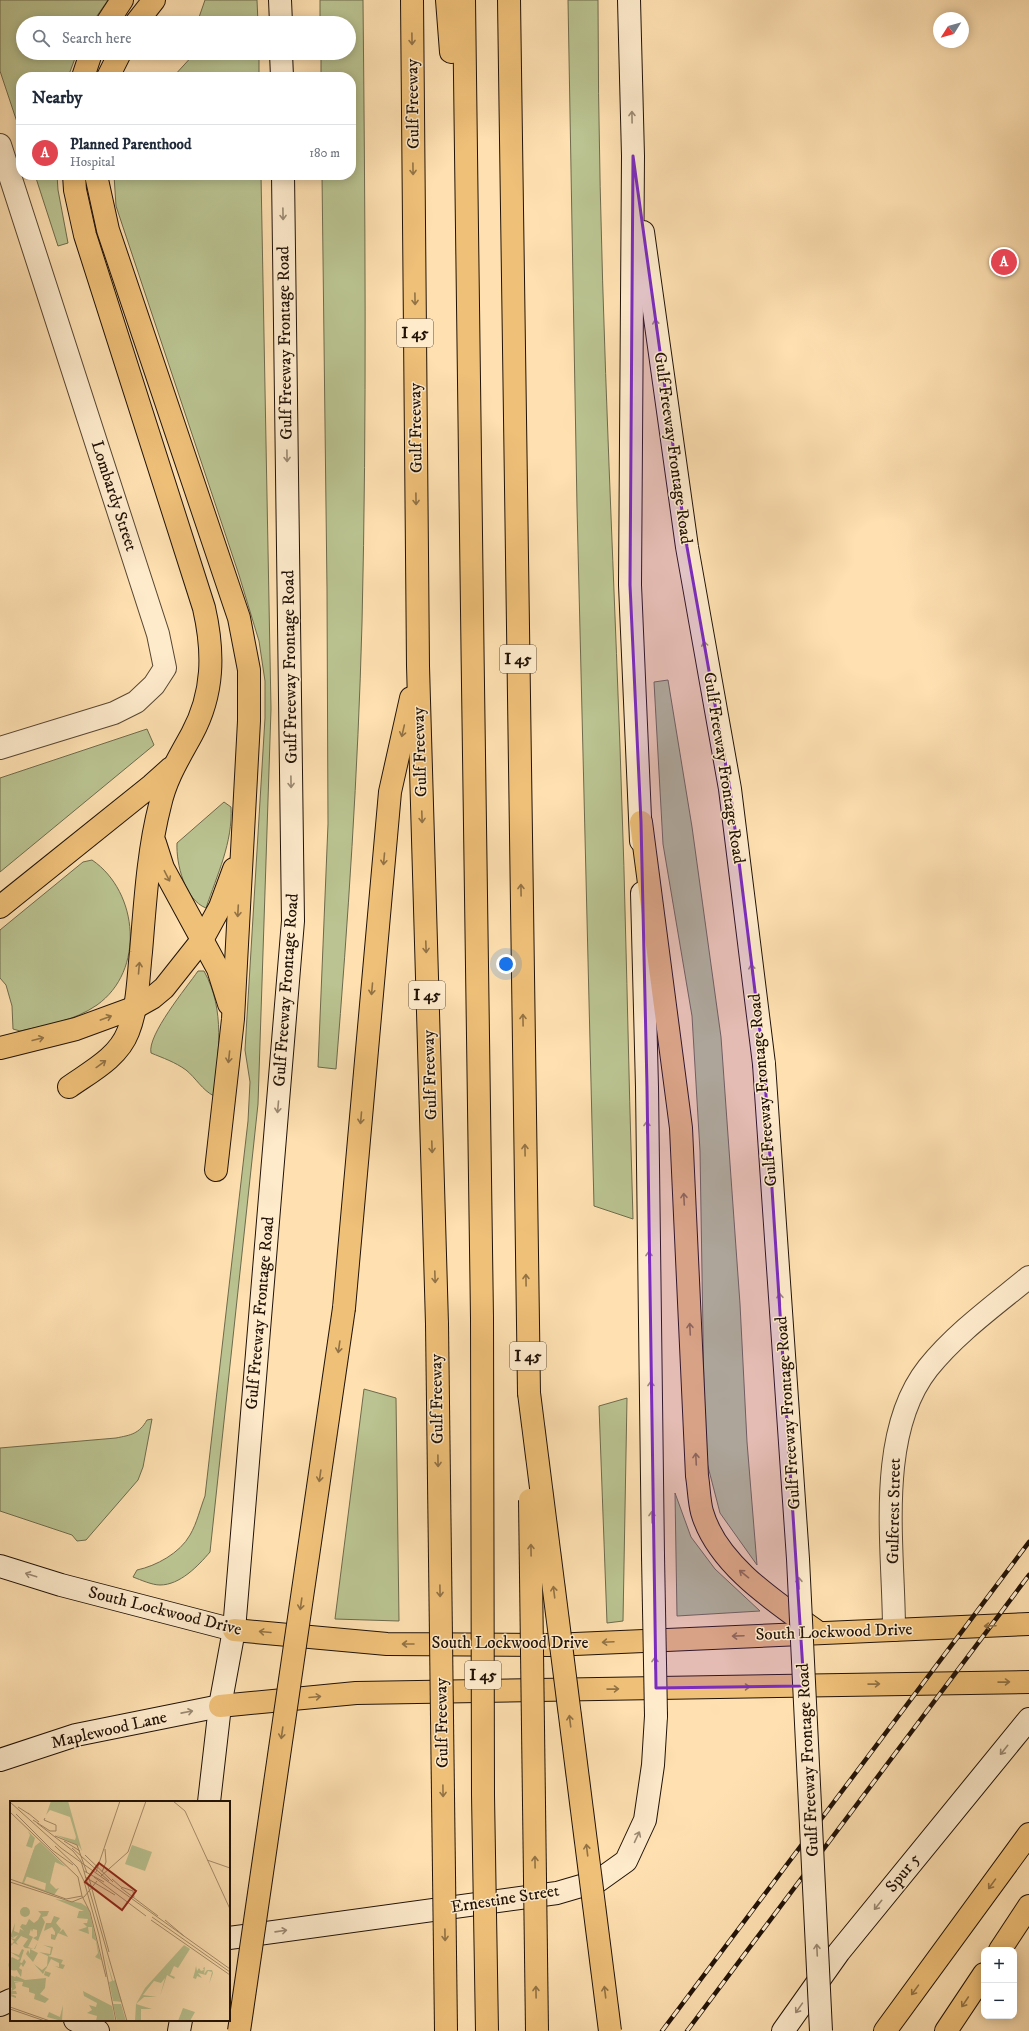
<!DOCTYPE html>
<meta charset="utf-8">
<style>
:root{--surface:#fff;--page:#f6f6f7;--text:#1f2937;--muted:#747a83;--line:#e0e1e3;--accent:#1a73e8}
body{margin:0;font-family:"IM FELL DW Pica",serif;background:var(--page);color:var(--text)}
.controls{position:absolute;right:12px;bottom:12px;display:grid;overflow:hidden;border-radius:8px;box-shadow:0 2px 10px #0003}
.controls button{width:36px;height:36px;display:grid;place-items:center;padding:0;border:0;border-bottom:1px solid var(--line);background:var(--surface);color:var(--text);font:20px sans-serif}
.compass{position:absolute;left:933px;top:12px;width:36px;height:36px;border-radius:50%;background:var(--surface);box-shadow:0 2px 10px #0003;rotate:233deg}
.you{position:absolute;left:506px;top:964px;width:14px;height:14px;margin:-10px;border:3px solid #fff;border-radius:50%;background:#1a73e8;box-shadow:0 0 0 6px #1a73e833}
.badge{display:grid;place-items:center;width:26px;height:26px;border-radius:50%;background:var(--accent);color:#fff;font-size:13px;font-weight:700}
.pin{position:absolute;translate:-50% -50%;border:2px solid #fff;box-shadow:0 1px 4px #0006}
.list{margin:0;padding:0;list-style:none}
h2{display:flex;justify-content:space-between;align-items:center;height:52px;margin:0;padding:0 16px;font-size:17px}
h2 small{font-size:13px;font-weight:400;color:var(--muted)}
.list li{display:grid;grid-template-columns:26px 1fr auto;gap:12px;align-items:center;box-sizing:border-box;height:56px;padding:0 16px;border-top:1px solid var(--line)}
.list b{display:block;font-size:15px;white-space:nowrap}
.list p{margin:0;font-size:13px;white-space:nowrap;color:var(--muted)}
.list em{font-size:13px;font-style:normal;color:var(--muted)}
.icon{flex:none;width:22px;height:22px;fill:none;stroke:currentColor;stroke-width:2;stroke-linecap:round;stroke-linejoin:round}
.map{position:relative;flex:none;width:1029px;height:2031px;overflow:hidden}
.search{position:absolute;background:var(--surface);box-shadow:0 2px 10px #0003;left:16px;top:16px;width:340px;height:44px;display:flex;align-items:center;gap:10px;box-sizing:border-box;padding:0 14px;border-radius:22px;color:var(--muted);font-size:15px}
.panel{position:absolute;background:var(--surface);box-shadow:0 2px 10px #0003;left:16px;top:72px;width:340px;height:108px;border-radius:16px}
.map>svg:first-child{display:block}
.grass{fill:#bac391;stroke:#6e6a4c}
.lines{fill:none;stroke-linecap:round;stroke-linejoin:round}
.street-casing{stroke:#584632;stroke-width:24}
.secondary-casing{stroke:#211207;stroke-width:24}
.primary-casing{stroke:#211207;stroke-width:24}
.highway-casing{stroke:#211207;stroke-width:24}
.street{stroke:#feebcc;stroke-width:22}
.secondary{stroke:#feebcc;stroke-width:22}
.primary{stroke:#efc078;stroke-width:22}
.highway{stroke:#efc078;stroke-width:22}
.rail-casing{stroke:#211207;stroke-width:4.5}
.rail{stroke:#feebcc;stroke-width:3;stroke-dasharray:9;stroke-linecap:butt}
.secondary-bridge-casing{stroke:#211207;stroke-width:24;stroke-linecap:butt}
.highway-bridge-casing{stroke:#211207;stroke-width:24;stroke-linecap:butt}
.secondary-bridge{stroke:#feebcc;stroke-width:22}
.highway-bridge{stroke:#efc078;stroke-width:22}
.oneway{stroke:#927245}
.oneway2{stroke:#9b8973}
.marked{fill:#7b2cbf;fill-opacity:0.2;stroke:#7b2cbf;stroke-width:3;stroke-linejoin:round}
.labels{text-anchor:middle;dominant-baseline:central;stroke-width:3;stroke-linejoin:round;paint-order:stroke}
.shield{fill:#feebcc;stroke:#635342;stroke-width:1}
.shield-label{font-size:16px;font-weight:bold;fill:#211207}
.street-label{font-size:17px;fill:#211207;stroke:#feebcc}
.inset-road{fill:none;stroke:#a68e6d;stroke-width:1}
.view{fill:#8f2418;fill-opacity:0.15;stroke:#8f2418;stroke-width:2}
.inset-edge{fill:none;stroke:#211207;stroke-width:2}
</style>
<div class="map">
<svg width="1029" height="2031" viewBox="0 0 1029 2031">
<rect width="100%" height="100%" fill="#fee0b1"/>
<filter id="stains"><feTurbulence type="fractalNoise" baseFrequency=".005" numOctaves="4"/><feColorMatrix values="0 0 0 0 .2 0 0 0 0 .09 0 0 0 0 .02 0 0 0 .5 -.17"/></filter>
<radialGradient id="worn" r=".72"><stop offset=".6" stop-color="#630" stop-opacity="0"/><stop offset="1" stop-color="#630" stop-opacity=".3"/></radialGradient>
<g class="grass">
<polygon points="0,0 108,0 92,23 23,23 23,53 77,53 68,77 21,77 21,134 0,71"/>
<polygon points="205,0 257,0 258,23 197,23"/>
<path d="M320 0H363C365 208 367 416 362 623 358 772 348 921 336 1069L318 1067 328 824 327 589 322 175H351V77H321V53H349V23H320Z"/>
<path d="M568 0H598C598 249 611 498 620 747 626 905 628 1062 633 1219L594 1206 577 507Z"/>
<polygon points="195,53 259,53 259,77 173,77"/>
<polygon points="35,175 57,175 58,190 68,243 58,246"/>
<path d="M114 175H261L271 709 258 1104 210 1552C198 1566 180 1585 160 1585 152 1585 141 1580 133 1577L137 1570C156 1566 180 1553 190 1535 197 1523 200 1509 205 1496L248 1121 250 1082 245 1050 265 718V681L259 641 239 575 116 206Z"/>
<polygon points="668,680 692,827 721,1037 740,1304 747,1442 757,1565 720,1513 705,1455 700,1151 692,1016 663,844 654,682"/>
<polygon points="147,729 154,745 0,872 0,778"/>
<path d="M224 802 231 807C233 842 217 875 206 908 185 900 176 864 177 843Z"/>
<path d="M92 860C139 892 145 971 97 1005 74 1021 47 1025 20 1031L13 1029 12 1006 6 985 0 978V930L83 862Z"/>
<path d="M198 971H204C226 1011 218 1053 214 1096 202 1090 196 1078 186 1070 175 1062 163 1058 151 1053 147 1035 187 987 198 971Z"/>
<polygon points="364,1389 396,1398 399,1621 335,1619"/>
<polygon points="627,1398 623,1621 607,1623 599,1406"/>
<path d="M152 1419 143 1467 138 1480 86 1540 77 1541 72 1535 0 1511V1448L116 1438C131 1435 139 1434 147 1420Z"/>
<polygon points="675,1493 691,1537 715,1569 760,1611 677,1616"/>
</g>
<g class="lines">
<defs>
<g id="street">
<polyline points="0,145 158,634 165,668 154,685 136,702 114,713 0,748"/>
<path d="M894 1630C894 1549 875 1435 928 1368 956 1333 995 1305 1029 1277"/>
</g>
<g id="secondary">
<polyline points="280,0 281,23"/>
<polyline points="629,0 633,156 630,585 641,841"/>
<polyline points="281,53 282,77"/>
<polyline points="643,232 687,547 730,789 764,1064"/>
<polyline points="642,893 647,1087 653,1556"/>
<polyline points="0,1566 61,1585 234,1630"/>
<polyline points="0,1760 76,1735 220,1706"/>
<polyline points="209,1802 220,1706 234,1630 293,921 283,175"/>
<polyline points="229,1938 557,1893 598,1881 626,1861 645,1820 653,1765 656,1716"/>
<polyline points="0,2005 11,2000"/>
<polyline points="75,2020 98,2031"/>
<polyline points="179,2031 181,2020"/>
<polyline points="783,2031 839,1952 1029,1719"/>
</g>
<g id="primary">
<path d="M641 822 681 1128 697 1476C699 1488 699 1501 702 1512 717 1565 777 1603 819 1633"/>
<polyline points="234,1630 387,1644 552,1645 1029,1624"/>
<polyline points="220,1706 356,1693 1029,1682"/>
</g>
<g id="highway">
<polyline points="412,0 418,666 437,1324"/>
<polyline points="447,0 451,52"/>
<path d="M464 0C467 439 478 879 482 1318"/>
<polyline points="509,0 529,1393"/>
<polyline points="107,23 122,0"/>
<polyline points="136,23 154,0"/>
<polyline points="83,77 91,53"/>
<polyline points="108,77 120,53"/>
<polyline points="96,175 108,230 239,618 249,670 249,721 233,1019 216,1170"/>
<polyline points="155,843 163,868 218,969 229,1004"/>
<polyline points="0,907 152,785 171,768"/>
<polyline points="0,1048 76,1029 136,1007 152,998 164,988 202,940 220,907 234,869"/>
<path d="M69 1087C90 1072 118 1058 128 1032 138 1007 138 979 141 952 145 905 148 851 160 805 166 778 179 758 192 734 214 693 214 652 204 608L85 235 75 190 74 175"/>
<polyline points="344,1308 390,792 411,698"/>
<polyline points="1000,1950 1029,1906"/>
<polyline points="885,2031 1029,1834"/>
<polyline points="946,2031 984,1974"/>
</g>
</defs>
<use href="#street" class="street-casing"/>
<use href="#secondary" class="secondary-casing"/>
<use href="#primary" class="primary-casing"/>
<use href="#highway" class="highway-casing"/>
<use href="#street" class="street"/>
<use href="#secondary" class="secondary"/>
<use href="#primary" class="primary"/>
<use href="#highway" class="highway"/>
<defs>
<g id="rail">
<polyline points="662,2031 1029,1542"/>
<polyline points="687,2031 1029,1575"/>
</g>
</defs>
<use href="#rail" class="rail-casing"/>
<use href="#rail" class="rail"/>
<defs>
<g id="secondary-bridge">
<polyline points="764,1064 798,1559 821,2031"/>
<polyline points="653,1556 656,1716"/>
</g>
<g id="highway-bridge">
<polyline points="482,1318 483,1795 487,2031"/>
<polyline points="437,1324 446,2031"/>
<polyline points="529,1393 610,2031"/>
<polyline points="530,1500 537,2031"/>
<polyline points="239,2031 344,1308"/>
</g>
</defs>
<use href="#secondary-bridge" class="secondary-bridge-casing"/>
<use href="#highway-bridge" class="highway-bridge-casing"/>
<use href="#secondary-bridge" class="secondary-bridge"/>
<use href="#highway-bridge" class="highway-bridge"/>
</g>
<defs><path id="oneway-shaft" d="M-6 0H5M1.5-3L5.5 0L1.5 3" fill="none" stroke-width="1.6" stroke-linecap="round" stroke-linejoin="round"/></defs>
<g class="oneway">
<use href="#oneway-shaft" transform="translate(412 39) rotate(89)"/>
<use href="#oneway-shaft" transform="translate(413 169) rotate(89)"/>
<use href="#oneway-shaft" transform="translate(415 299) rotate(89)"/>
<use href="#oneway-shaft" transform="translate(416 499) rotate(89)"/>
<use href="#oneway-shaft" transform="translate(403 731) rotate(103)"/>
<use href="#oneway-shaft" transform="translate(422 817) rotate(88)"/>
<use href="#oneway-shaft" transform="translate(384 859) rotate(95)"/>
<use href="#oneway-shaft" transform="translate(167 876) rotate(63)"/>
<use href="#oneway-shaft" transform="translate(521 890) rotate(-91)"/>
<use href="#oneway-shaft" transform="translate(238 911) rotate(93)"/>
<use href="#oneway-shaft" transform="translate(426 947) rotate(88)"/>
<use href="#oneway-shaft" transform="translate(139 968) rotate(-85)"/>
<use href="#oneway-shaft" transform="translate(372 989) rotate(95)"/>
<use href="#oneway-shaft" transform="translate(106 1018) rotate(-20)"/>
<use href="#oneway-shaft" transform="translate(523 1020) rotate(-91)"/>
<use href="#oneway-shaft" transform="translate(38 1039) rotate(-14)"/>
<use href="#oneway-shaft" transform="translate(229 1057) rotate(96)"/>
<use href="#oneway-shaft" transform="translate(101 1064) rotate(-36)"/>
<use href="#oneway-shaft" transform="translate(361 1118) rotate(95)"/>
<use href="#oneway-shaft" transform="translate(432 1147) rotate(88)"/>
<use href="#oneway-shaft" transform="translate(525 1150) rotate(-91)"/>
<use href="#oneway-shaft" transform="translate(684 1199) rotate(-93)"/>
<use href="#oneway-shaft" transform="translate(435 1277) rotate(88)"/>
<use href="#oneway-shaft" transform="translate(526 1280) rotate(-91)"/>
<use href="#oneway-shaft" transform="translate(690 1329) rotate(-93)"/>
<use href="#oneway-shaft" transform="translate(339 1347) rotate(98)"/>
<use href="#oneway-shaft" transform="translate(696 1459) rotate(-93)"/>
<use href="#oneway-shaft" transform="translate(438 1461) rotate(89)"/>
<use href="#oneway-shaft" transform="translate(320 1476) rotate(98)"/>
<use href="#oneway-shaft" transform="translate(531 1550) rotate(-91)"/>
<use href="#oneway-shaft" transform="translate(744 1574) rotate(-141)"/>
<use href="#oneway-shaft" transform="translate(440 1591) rotate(89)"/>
<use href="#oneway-shaft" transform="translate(554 1592) rotate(-97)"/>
<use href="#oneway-shaft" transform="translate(301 1604) rotate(98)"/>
<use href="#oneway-shaft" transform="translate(990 1626) rotate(178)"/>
<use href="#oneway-shaft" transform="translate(265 1632) rotate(-175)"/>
<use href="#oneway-shaft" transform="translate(738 1636) rotate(178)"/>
<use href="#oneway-shaft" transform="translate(608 1642) rotate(177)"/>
<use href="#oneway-shaft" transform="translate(408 1644) rotate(-180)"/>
<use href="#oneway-shaft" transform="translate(1004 1682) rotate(-1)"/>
<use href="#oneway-shaft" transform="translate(874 1684) rotate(-1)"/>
<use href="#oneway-shaft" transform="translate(744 1687) rotate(-1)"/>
<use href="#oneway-shaft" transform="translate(613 1689) rotate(-1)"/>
<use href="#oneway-shaft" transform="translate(315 1697) rotate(-5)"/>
<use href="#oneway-shaft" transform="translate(570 1721) rotate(-97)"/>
<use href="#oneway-shaft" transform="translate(282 1733) rotate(98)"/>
<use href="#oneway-shaft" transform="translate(443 1791) rotate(89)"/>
<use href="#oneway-shaft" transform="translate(587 1850) rotate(-97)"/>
<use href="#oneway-shaft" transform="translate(535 1862) rotate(-91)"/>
<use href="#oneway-shaft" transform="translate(992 1884) rotate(126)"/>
<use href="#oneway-shaft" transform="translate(445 1935) rotate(89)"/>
<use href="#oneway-shaft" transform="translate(915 1990) rotate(126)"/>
<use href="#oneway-shaft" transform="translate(536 1992) rotate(-91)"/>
<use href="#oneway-shaft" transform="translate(605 1992) rotate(-97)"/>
<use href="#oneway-shaft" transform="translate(965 2002) rotate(124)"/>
</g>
<g class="oneway2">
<use href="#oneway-shaft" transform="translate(632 117) rotate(-91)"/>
<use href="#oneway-shaft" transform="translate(283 214) rotate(89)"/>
<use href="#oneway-shaft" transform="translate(656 325) rotate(-98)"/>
<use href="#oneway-shaft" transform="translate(287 456) rotate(89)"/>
<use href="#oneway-shaft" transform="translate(705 647) rotate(-100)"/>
<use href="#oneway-shaft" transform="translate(291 782) rotate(89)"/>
<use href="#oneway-shaft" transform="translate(752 970) rotate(-97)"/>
<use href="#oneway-shaft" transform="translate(278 1107) rotate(95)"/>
<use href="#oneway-shaft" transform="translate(647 1127) rotate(-91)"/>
<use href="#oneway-shaft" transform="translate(649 1257) rotate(-91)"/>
<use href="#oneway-shaft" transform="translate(780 1299) rotate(-94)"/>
<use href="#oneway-shaft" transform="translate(651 1387) rotate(-91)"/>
<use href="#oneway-shaft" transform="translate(652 1517) rotate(-91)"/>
<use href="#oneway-shaft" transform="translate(31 1575) rotate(-162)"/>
<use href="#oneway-shaft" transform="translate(799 1583) rotate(-93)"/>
<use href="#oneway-shaft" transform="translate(655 1663) rotate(-91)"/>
<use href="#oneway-shaft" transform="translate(187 1712) rotate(-11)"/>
<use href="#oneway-shaft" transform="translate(1004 1750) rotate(129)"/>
<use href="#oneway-shaft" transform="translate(637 1837) rotate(-65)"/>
<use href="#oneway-shaft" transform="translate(878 1905) rotate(129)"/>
<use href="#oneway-shaft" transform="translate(281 1931) rotate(-8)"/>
<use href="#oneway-shaft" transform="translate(817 1950) rotate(-93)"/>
<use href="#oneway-shaft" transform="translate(799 2008) rotate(125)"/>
</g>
<path class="marked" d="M633 156 687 547 730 789 764 1064 804 1686 656 1688 647 1087 641 822 630 585Z"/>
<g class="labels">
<g class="shield">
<rect x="397" y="319" width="36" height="28" rx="3"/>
<rect x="500" y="645" width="36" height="28" rx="3"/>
<rect x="409" y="981" width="36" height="28" rx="3"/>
<rect x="510" y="1342" width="36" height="28" rx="3"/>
<rect x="465" y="1661" width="36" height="28" rx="3"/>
</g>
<g class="shield-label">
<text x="415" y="333">I 45</text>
<text x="518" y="659">I 45</text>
<text x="427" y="995">I 45</text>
<text x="528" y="1356">I 45</text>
<text x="483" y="1675">I 45</text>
</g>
<g class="street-label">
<text transform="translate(413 104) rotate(-91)">Gulf Freeway</text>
<text transform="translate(285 343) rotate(-91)">Gulf Freeway Frontage Road</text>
<text transform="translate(416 428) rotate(-91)">Gulf Freeway</text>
<text transform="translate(673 448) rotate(82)">Gulf Freeway Frontage Road</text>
<text transform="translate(114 496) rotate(72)">Lombardy Street</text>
<text transform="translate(290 667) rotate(-91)">Gulf Freeway Frontage Road</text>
<text transform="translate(420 752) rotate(-92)">Gulf Freeway</text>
<text transform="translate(724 768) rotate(81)">Gulf Freeway Frontage Road</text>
<text transform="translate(286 990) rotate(-86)">Gulf Freeway Frontage Road</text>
<text transform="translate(430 1075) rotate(-92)">Gulf Freeway</text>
<text transform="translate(763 1090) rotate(-95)">Gulf Freeway Frontage Road</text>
<text transform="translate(260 1313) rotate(-85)">Gulf Freeway Frontage Road</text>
<text transform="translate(437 1399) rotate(-91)">Gulf Freeway</text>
<text transform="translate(788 1413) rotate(-94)">Gulf Freeway Frontage Road</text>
<text transform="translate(894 1511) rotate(-89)">Gulfcrest Street</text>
<text transform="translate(165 1611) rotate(14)">South Lockwood Drive</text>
<text transform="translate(834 1632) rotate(-2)">South Lockwood Drive</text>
<text x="510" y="1643">South Lockwood Drive</text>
<text transform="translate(442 1723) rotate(-91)">Gulf Freeway</text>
<text transform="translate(109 1730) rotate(-13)">Maplewood Lane</text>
<text transform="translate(808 1760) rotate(-93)">Gulf Freeway Frontage Road</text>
<text transform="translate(903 1873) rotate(-51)">Spur 5</text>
<text transform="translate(505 1899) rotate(-9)">Ernestine Street</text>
</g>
</g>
<g transform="translate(10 1801)">
<rect width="220" height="220" fill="#fee0b1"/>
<path d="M41 0H58L72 50 69 45 46 34 65 39 66 36 60 16 40 9 36 14ZM18 30 25 37 22 47 16 45 20 34ZM30 41 56 66 45 61 40 82 46 88 49 87 44 94 12 82 25 45ZM17 75 36 82 35 89 14 82ZM122 44 142 51 135 70 115 63ZM45 98 71 102 77 106 79 109 91 159 85 156 88 152 86 140 82 137V126H78L79 133 68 129 77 126 73 122H77L78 118 67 117 69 110H74ZM28 110H39L37 115 32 116 35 121 28 140 23 137 27 135V129L23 128 22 131 21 128 19 134 23 136 18 146 24 148 28 141 25 148 15 147 13 145 18 138 11 135 6 141 8 144 4 142 0 146V140L2 143 4 140 0 137 5 138 8 134 4 136 2 133 4 137 0 136 5 122 4 130 9 132 10 128 14 130 10 126 12 123 16 124 19 118 24 122 28 119 31 113ZM44 115 50 117 46 122 51 128 49 132 53 128 58 136 48 132 45 139 41 138V133L45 134V131L42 126 34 130 36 122H41ZM33 144 43 146 41 154 38 155 53 159 51 163 55 164 53 168 49 167 45 165 49 166V162L41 158 35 170 41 172 39 176 34 174 36 167 33 173 24 163 32 169 37 165 38 155 29 151 40 153 41 147ZM174 144 180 148 168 167 164 165 160 174 165 176 164 178 157 174 150 195 155 177 151 182 144 180 133 194 147 196H134L126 203 135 187ZM12 148 14 149 10 161 6 160 12 162 14 158 16 161 13 166 11 163 9 167 12 169 11 176 0 158 2 156 8 159 10 157 0 151 9 154ZM94 150 103 180 105 179 112 201 103 200 99 181 102 180ZM186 165 187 170 189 167 191 170 194 169 193 167 195 166 194 173 197 169H202L203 172 199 183 202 171 198 170 196 174 188 172 192 177 187 175 186 178 183 177 185 170 177 167 185 170ZM0 174 5 176 4 181 9 182H5L6 187 2 190H6L7 193H1L6 195V197L0 195 2 187 0 186ZM73 190 102 205 105 220H86L87 215 77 212 82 209 79 204 86 206 87 202 74 195ZM103 203H111L116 220H107ZM53 204 52 220 37 216 39 211 50 216Z" fill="#bac391" fill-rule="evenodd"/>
<path d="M33 47 45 59 38 83 15 75 24 48 31 50ZM10 111a5 5 0 1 1 10 0a5 5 0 1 1-10 0ZM20 148 28 152 23 161 16 153 18 149 20 153ZM-1.5 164a5.5 5.5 0 1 1 11 0a5.5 5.5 0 1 1-11 0ZM6 175 15 179 36 177 35 187 30 193 39 198 35 202 24 198 25 193 19 191V187L12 185 13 181 3 180ZM126 203 142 208H131V220H125ZM173 207 185 211 180 220H168Z" fill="#bac391"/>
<path class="inset-road" d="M163 0 175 10 220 108M0 1 51 47 220 168M8 6 19 13M0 11 45 54M18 12 29 21M6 13 42 49 63 64M23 19 40 30H46V24L34 19 35 17M27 22 63 50 71 60 117 220M45 35 67 44 77 72M54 40 70 50M45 45 67 66 74 80 89 134 106 220M62 47 99 80M44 53 68 76 72 95 80 111 96 176M75 54 103 81M197 59 220 67M74 70 94 81M86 71 110 0M92 71 96 61 95 48M91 75 118 51 136 0M75 76 105 94M84 76 136 115M79 77 99 151M0 78 56 98 72 95M102 78 111 86 123 90 124 96 120 98M0 81 62 101 74 96 87 80M111 87 148 115M142 116 220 171M141 119 220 174M155 119 174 135M0 206 40 220M0 208 35 220"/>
<path class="view" d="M89 62 126 90 112 109 75 81Z"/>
<rect width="220" height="220" class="inset-edge"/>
</g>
<rect width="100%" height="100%" filter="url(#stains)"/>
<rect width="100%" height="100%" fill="url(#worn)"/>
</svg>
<div class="controls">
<button>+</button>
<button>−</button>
</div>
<svg class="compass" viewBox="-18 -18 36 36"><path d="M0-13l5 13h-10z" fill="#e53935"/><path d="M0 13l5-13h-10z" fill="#747a83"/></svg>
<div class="you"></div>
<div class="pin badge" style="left:1004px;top:262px;background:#e0444e">A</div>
<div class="search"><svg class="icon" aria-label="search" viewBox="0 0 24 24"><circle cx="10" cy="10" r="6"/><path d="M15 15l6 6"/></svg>Search here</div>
<section class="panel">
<h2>Nearby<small></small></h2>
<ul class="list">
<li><span class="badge" style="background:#e0444e">A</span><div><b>Planned Parenthood</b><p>Hospital</p></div><em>180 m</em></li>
</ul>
</section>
</div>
